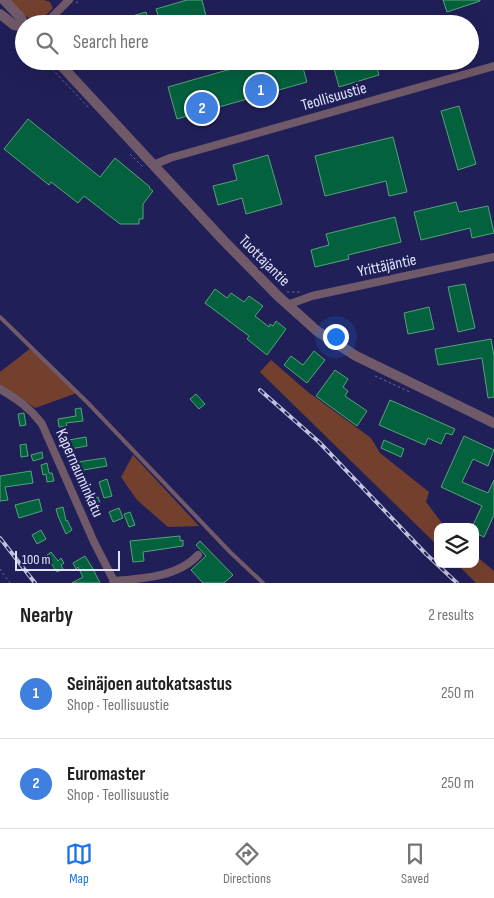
<!DOCTYPE html>
<meta charset="utf-8">
<style>
:root{--surface:#fff;--page:#f6f6f6;--text:#202124;--muted:#757577;--line:#e0e0e0;--accent:#1a73e8}
body{margin:0;font-family:"Sofia Sans Condensed",sans-serif;background:var(--page);color:var(--text)}
.controls{position:absolute;right:15px;bottom:15px;display:grid;overflow:hidden;border-radius:10px;box-shadow:0 5px 20px #0002}
.controls button{width:45px;height:45px;display:grid;place-items:center;padding:0;border:0;border-bottom:1px solid var(--line);background:var(--surface);color:var(--text);font:25px sans-serif}
.scale{position:absolute;left:15px;bottom:12px;width:105px;box-sizing:border-box;padding-left:5px;border:2px solid #e0e3f9;border-top:0;font-size:14px;line-height:18px;white-space:nowrap;color:#e0e3f9;-webkit-text-stroke:4px #211f58;paint-order:stroke}
.you{position:absolute;left:335px;top:336px;width:18px;height:18px;margin:-12px;border:4px solid #fff;border-radius:50%;background:#1a73e8;box-shadow:0 0 0 8px #1a73e833}
.badge{display:grid;place-items:center;width:32px;height:32px;border-radius:50%;background:var(--accent);color:#fff;font-size:16px;font-weight:700}
.pin{position:absolute;translate:-50% -50%;border:2px solid #fff;box-shadow:0 1px 5px #0006}
.list{margin:0;padding:0;list-style:none}
h2{display:flex;justify-content:space-between;align-items:center;height:65px;margin:0;padding:0 20px;font-size:21px}
h2 small{font-size:16px;font-weight:400;color:var(--muted)}
.list li{display:grid;grid-template-columns:32px 1fr auto;gap:15px;align-items:center;box-sizing:border-box;height:90px;padding:0 20px;border-top:1px solid var(--line)}
.list b{display:block;font-size:19px;white-space:nowrap}
.list p{margin:0;font-size:16px;white-space:nowrap;color:var(--muted)}
.list em{font-size:16px;font-style:normal;color:var(--muted)}
.icon{flex:none;width:28px;height:28px;fill:none;stroke:currentColor;stroke-width:2;stroke-linecap:round;stroke-linejoin:round}
.map{position:relative;flex:none;width:494px;height:583px;overflow:hidden}
.search{position:absolute;background:var(--surface);box-shadow:0 5px 20px #0002;left:15px;right:15px;top:15px;height:55px;display:flex;align-items:center;gap:12px;box-sizing:border-box;padding:0 18px;border-radius:28px;color:var(--muted);font-size:19px}
.sheet{height:245px;background:var(--surface)}
nav{display:flex;justify-content:space-around;align-items:center;box-sizing:border-box;height:70px;border-top:1px solid var(--line);background:var(--surface);font-size:14px;color:var(--muted)}
nav a{display:grid;justify-items:center;gap:2px}
nav .on{color:var(--accent)}
.map>svg:first-child{display:block}
.green{fill:#74402e}
.building{fill:#03613d;stroke:#56a37a}
.lines{fill:none;stroke-linecap:round;stroke-linejoin:round}
.path{stroke:#686894;stroke-width:1;stroke-dasharray:2.5 2.5;stroke-linecap:butt}
.service{stroke:#705968;stroke-width:4}
.minor{stroke:#705968;stroke-width:8}
.tertiary{stroke:#705968;stroke-width:10}
.rail-casing{stroke:#c0c2de;stroke-width:4}
.rail{stroke:#211f58;stroke-width:2;stroke-dasharray:5.5;stroke-linecap:butt}
.labels{text-anchor:middle;dominant-baseline:central;stroke-width:5;stroke-linejoin:round;paint-order:stroke}
.street-label{font-size:16px;fill:#e0e3f9;stroke:#211f58}
</style>
<div class="map">
<svg width="494" height="583" viewBox="0 0 494 583">
<rect width="100%" height="100%" fill="#211f58"/>
<g class="green">
<path d="M9 0H44L50 2 53 8 41 20C27 22 18 9 9 0Z"/>
<polygon points="31,348 77,393 35,408 22,399 0,386 0,372"/>
<polygon points="271,360 308,392 371,438 380,453 429,492 426,502 445,527 438,527 438,546 260,372"/>
<polygon points="133,455 199,526 168,527 137,500 121,477"/>
<polygon points="475,555 494,571 494,583 476,583 457,564 475,564"/>
</g>
<g class="building">
<polygon points="187,0 202,0 208,24 161,24 156,9"/>
<polygon points="443,0 480,0 480,1 447,12"/>
<polygon points="146,12 149,24 123,24 122,19"/>
<polygon points="259,61 301,61 307,82 177,119 168,87"/>
<polygon points="332,61 375,61 379,75 339,87"/>
<polygon points="459,106 476,164 458,170 441,111"/>
<polygon points="28,119 100,177 115,158 150,187 149,188 153,191 143,204 143,219 139,219 139,224 120,224 84,196 78,203 51,182 49,185 4,149"/>
<polygon points="393,137 407,192 389,196 386,181 325,196 315,156"/>
<polygon points="268,155 282,204 246,214 242,198 218,205 213,186 237,180 233,165"/>
<polygon points="456,202 459,212 488,206 494,233 472,238 470,228 421,240 414,212"/>
<polygon points="395,217 401,242 348,255 349,259 315,267 311,250 329,245 326,234"/>
<polygon points="465,284 475,328 458,332 448,287"/>
<polygon points="215,289 227,298 231,293 244,302 249,296 263,306 255,316 269,327 270,324 273,326 276,321 286,329 267,355 247,339 249,336 205,303"/>
<polygon points="429,307 434,329 408,334 404,313"/>
<polygon points="491,339 494,356 494,397 488,398 482,358 438,365 435,349"/>
<polygon points="314,351 325,360 307,383 284,365 291,356 303,365"/>
<polygon points="335,370 348,379 343,387 348,391 345,396 367,411 357,426 316,396"/>
<polygon points="196,394 205,404 199,409 190,399"/>
<polygon points="390,400 455,429 452,435 446,433 441,444 428,438 425,445 379,425"/>
<polygon points="81,408 83,421 66,423 67,426 59,427 58,419 76,416 75,409"/>
<polygon points="24,413 26,425 20,426 18,414"/>
<polygon points="464,436 494,450 488,466 473,459 462,482 488,493 494,480 494,515 484,537 475,533 475,527 472,527 482,506 441,487"/>
<polygon points="86,437 87,446 64,450 63,441"/>
<polygon points="384,440 404,449 401,457 381,448"/>
<polygon points="26,444 28,456 21,457 20,445"/>
<polygon points="42,452 43,458 33,461 31,455"/>
<polygon points="105,458 107,466 72,472 71,463"/>
<polygon points="47,463 49,473 52,473 54,481 47,482 46,474 43,475 41,465"/>
<polygon points="31,471 33,483 5,487 8,500 0,501 0,476"/>
<polygon points="107,479 112,496 104,498 99,482"/>
<polygon points="98,497 100,503 89,507 87,501"/>
<polygon points="39,499 42,511 19,518 15,505"/>
<polygon points="63,507 66,521 67,520 72,530 66,534 58,516 56,509"/>
<polygon points="119,508 123,518 113,522 109,512"/>
<polygon points="130,512 135,525 129,527 124,514"/>
<polygon points="41,530 46,539 37,544 32,535"/>
<polygon points="180,536 180,541 183,540 183,546 143,552 144,561 133,562 130,541"/>
<polygon points="200,541 233,575 224,583 203,583 191,570 206,556 196,545"/>
<polygon points="51,552 58,561 61,558 64,563 61,565 63,569 57,572 46,556"/>
<polygon points="85,556 93,569 100,583 72,583 83,577 78,567 76,569 73,563"/>
</g>
<g class="lines">
<g class="path">
<polyline points="76,3 80,0"/>
<polyline points="16,35 24,41"/>
<polyline points="45,61 50,66"/>
<polyline points="52,69 89,108"/>
<polyline points="130,154 143,167"/>
<polyline points="287,292 300,292"/>
<polyline points="375,376 410,392"/>
<polyline points="0,569 10,583"/>
</g>
<polyline class="service" points="0,317 88,403 230,552 263,583"/>
<g class="minor">
<polyline points="45,24 69,0"/>
<polyline points="153,165 170,158 494,66"/>
<polyline points="287,305 312,296 494,257"/>
<path d="M0 389C17 399 30 408 42 424L94 542 115 583"/>
<path d="M113 581C141 579 178 577 198 555"/>
</g>
<g class="tertiary">
<polyline points="4,0 21,18 24,26"/>
<polyline points="0,14 14,25 24,27"/>
<polyline points="57,61 224,241 278,296 317,331 356,356 494,423"/>
</g>
<defs>
<g id="rail">
<polyline points="260,390 319,442 426,554 457,583"/>
<polyline points="0,538 35,583"/>
</g>
</defs>
<use href="#rail" class="rail-casing"/>
<use href="#rail" class="rail"/>
</g>
<g class="labels">
<g class="street-label">
<text transform="translate(334 97) rotate(-16)">Teollisuustie</text>
<text transform="translate(264 261) rotate(45)">Tuottajantie</text>
<text transform="translate(387 266) rotate(-12)">Yrittäjäntie</text>
<text transform="translate(79 473) rotate(66)">Kapernauminkatu</text>
</g>
</g>
</svg>
<div class="controls">
<button><svg class="icon" aria-label="layers" viewBox="0 0 24 24"><path d="M12 4l9 5-9 5-9-5zM3 14l9 5 9-5"/></svg></button>
</div>
<div class="scale">100 m</div>
<div class="you"></div>
<div class="pin badge" style="left:261px;top:90px;background:#3f7fe0">1</div>
<div class="pin badge" style="left:202px;top:108px;background:#3f7fe0">2</div>
<div class="search"><svg class="icon" aria-label="search" viewBox="0 0 24 24"><circle cx="10" cy="10" r="6"/><path d="M15 15l6 6"/></svg>Search here</div>
</div>
<section class="sheet">
<h2>Nearby<small>2 results</small></h2>
<ul class="list">
<li><span class="badge" style="background:#3f7fe0">1</span><div><b>Seinäjoen autokatsastus</b><p>Shop · Teollisuustie</p></div><em>250 m</em></li>
<li><span class="badge" style="background:#3f7fe0">2</span><div><b>Euromaster</b><p>Shop · Teollisuustie</p></div><em>250 m</em></li>
</ul>
</section>
<nav>
<a class="on"><svg class="icon" aria-label="map" viewBox="0 0 24 24"><path d="M3 6l6-2 6 2 6-2v14l-6 2-6-2-6 2zM9 4v14M15 6v14"/></svg>Map</a>
<a><svg class="icon" aria-label="directions" viewBox="0 0 24 24"><path d="M12 3l9 9-9 9-9-9zM9 14v-3h6M13 9l2 2-2 2"/></svg>Directions</a>
<a><svg class="icon" aria-label="saved" viewBox="0 0 24 24"><path d="M7 4h10v16l-5-4-5 4z"/></svg>Saved</a>
</nav>
